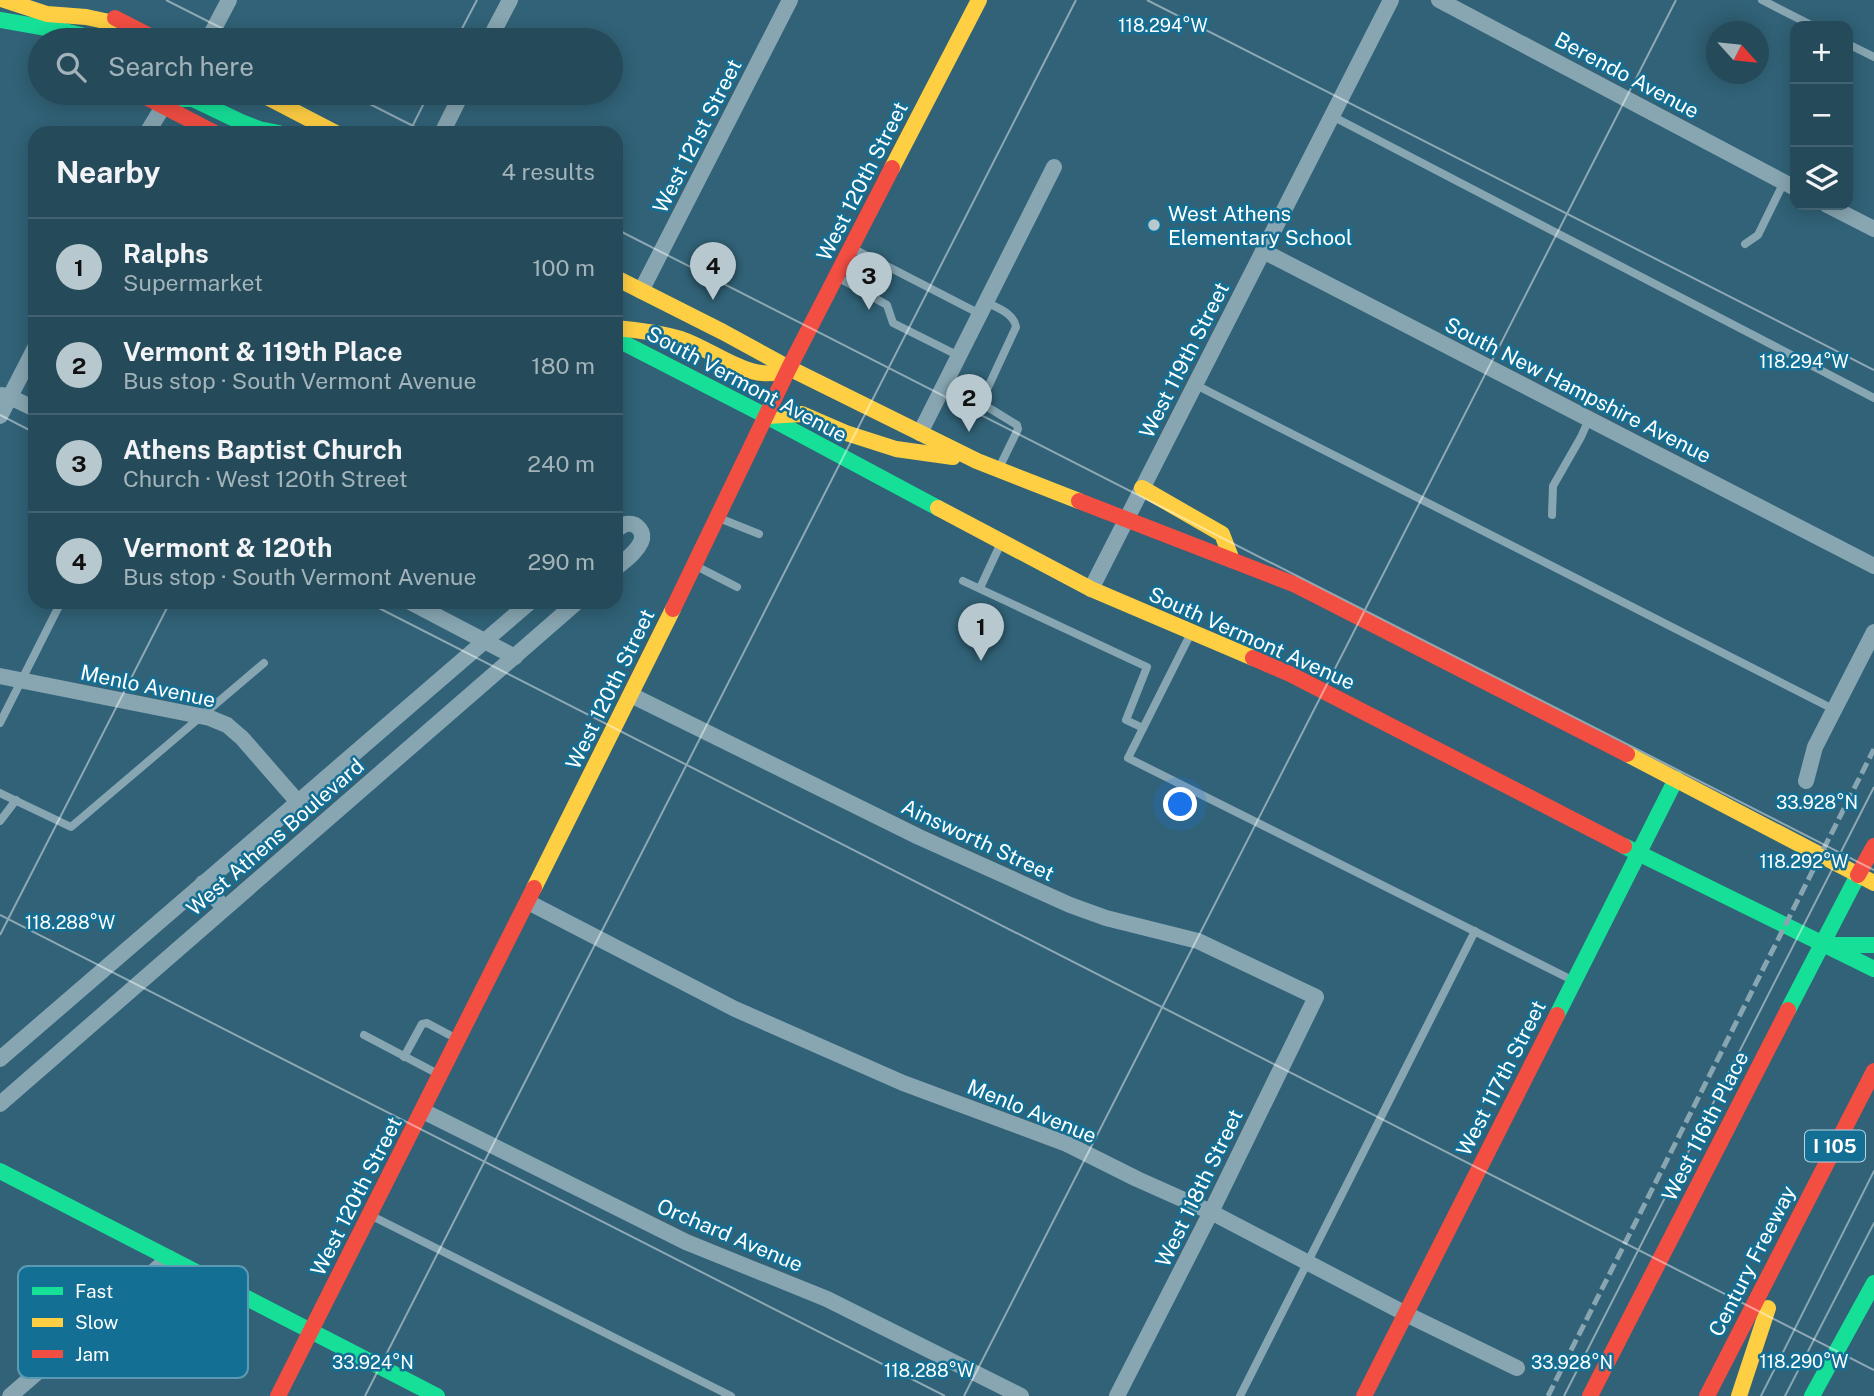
<!DOCTYPE html>
<meta charset="utf-8">
<style>
:root{--surface:#254a59;--page:#2d515f;--text:#f1f3f6;--muted:#a3b3ba;--line:#42626f;--accent:#b7c8cf}
body{margin:0;font-family:"Public Sans",sans-serif;background:var(--page);color:var(--text)}
.controls{position:absolute;right:21px;top:21px;display:grid;overflow:hidden;border-radius:14px;box-shadow:0 4px 18px #0003}
.controls button{width:63px;height:63px;display:grid;place-items:center;padding:0;border:0;border-bottom:2px solid var(--line);background:var(--surface);color:var(--text);font:35px sans-serif}
.compass{position:absolute;left:1706px;top:21px;width:63px;height:63px;border-radius:50%;background:var(--surface);box-shadow:0 4px 18px #0003;rotate:117deg}
.you{position:absolute;left:1181px;top:805px;width:24px;height:24px;margin:-18px;border:5px solid #fff;border-radius:50%;background:#1a73e8;box-shadow:0 0 0 10px #1a73e833}
.badge{display:grid;place-items:center;width:46px;height:46px;border-radius:50%;background:var(--accent);color:#111;font-size:23px;font-weight:700}
.pin{position:absolute;translate:-50% -58px;filter:drop-shadow(0 2px 4px #0008)}
.pin::after{content:'';position:absolute;top:37px;width:24px;height:21px;background:inherit;clip-path:polygon(0 0,100% 0,50% 100%)}
.list{margin:0;padding:0;list-style:none}
h2{display:flex;justify-content:space-between;align-items:center;height:91px;margin:0;padding:0 28px;font-size:30px}
h2 small{font-size:23px;font-weight:400;color:var(--muted)}
.list li{display:grid;grid-template-columns:46px 1fr auto;gap:21px;align-items:center;box-sizing:border-box;height:98px;padding:0 28px;border-top:2px solid var(--line)}
.list b{display:block;font-size:26px;white-space:nowrap}
.list p{margin:0;font-size:23px;white-space:nowrap;color:var(--muted)}
.list em{font-size:23px;font-style:normal;color:var(--muted)}
.icon{flex:none;width:38px;height:38px;fill:none;stroke:currentColor;stroke-width:2;stroke-linecap:round;stroke-linejoin:round}
.map{position:relative;flex:none;width:1874px;height:1396px;overflow:hidden}
.search{position:absolute;background:var(--surface);box-shadow:0 4px 18px #0003;left:28px;top:28px;width:595px;height:77px;display:flex;align-items:center;gap:18px;box-sizing:border-box;padding:0 24px;border-radius:38px;color:var(--muted);font-size:26px}
.panel{position:absolute;background:var(--surface);box-shadow:0 4px 18px #0003;left:28px;top:126px;width:595px;height:483px;border-radius:21px}
.map>svg:first-child{display:block}
.lines{fill:none;stroke-linecap:round;stroke-linejoin:round}
.lane{stroke:#87a6b2;stroke-width:8}
.street{stroke:#87a6b2;stroke-width:16}
.fast{stroke:#16e098;stroke-width:16}
.slow{stroke:#ffcf43;stroke-width:16}
.jam{stroke:#f24e42;stroke-width:16}
.tram{stroke:#88a6b2;stroke-width:2}
.rail{stroke:#88a6b2;stroke-width:5;stroke-dasharray:12 5;stroke-linecap:butt}
.ticks{fill:none;stroke:#fff;stroke-width:2;stroke-opacity:0.45}
.poi-dot{fill:#b7c8cf;stroke:#146f94;stroke-width:2.5}
.labels{text-anchor:middle;dominant-baseline:central;stroke-width:5;stroke-linejoin:round;paint-order:stroke}
.shield{fill:#146f94;stroke:#b8d4df;stroke-width:2}
.shield-label{font-size:19px;font-weight:bold;fill:#fff}
.street-label{font-size:21px;fill:#fff;stroke:#146f94}
.poi-label{font-size:21px;fill:#fff;stroke:#146f94;text-anchor:start}
.key{fill:#146f94;stroke:#5a9ab4;stroke-width:2}
.key-label{font-size:19px;fill:#fff}
.ticks-label{font-size:18px;text-anchor:middle;fill:#fff;stroke:#146f94;stroke-width:5;stroke-linejoin:round;paint-order:stroke}
</style>
<div class="map">
<svg width="1874" height="1396" viewBox="0 0 1874 1396">
<rect width="100%" height="100%" fill="#316277"/>
<g class="lines">
<g class="lane">
<polyline points="1762,0 1813,26"/>
<polyline points="1848,44 1874,57"/>
<polyline points="1332,116 1874,398"/>
<polyline points="1745,244 1758,235 1784,182"/>
<polyline points="852,248 980,314"/>
<polyline points="839,278 887,305 893,323 959,356"/>
<path d="M986 302C997 308 1014 313 1016 327L983 398V402L986 406 1017 425 1018 429 1000 466"/>
<polyline points="1194,384 1835,710"/>
<polyline points="1552,515 1553,486 1581,437 1589,419"/>
<polyline points="719,518 759,534"/>
<polyline points="696,566 737,587"/>
<polyline points="963,581 1147,667 1126,720 1143,728"/>
<polyline points="980,588 1000,545"/>
<polyline points="1190,635 1128,758 1572,980"/>
<polyline points="0,723 61,602"/>
<polyline points="0,793 71,827 264,663"/>
<polyline points="0,821 16,800"/>
<polyline points="364,1035 438,1074"/>
<polyline points="404,1057 422,1024 427,1023 457,1039"/>
<polyline points="372,1216 731,1396"/>
<polyline points="1240,1396 1475,931"/>
</g>
<g class="street">
<polyline points="1439,0 1795,188"/>
<polyline points="208,40 229,0"/>
<polyline points="489,40 510,0"/>
<polyline points="147,133 167,100"/>
<polyline points="442,133 462,93"/>
<polyline points="1827,205 1874,229"/>
<polyline points="1263,251 1874,566"/>
<polyline points="641,291 790,0"/>
<polyline points="2,395 10,397 35,409"/>
<polyline points="0,416 35,348"/>
<polyline points="920,433 1054,167"/>
<path d="M616 530C619 528 623 525 626 524 638 522 645 533 641 542 636 553 624 561 616 568"/>
<polyline points="1091,589 1391,0"/>
<polyline points="410,602 515,657"/>
<polyline points="0,676 210,718 227,725 242,738 297,801"/>
<polyline points="631,695 919,837 1070,905 1106,918 1198,941 1316,997 1211,1212 1117,1396"/>
<polyline points="1806,781 1815,747 1874,632"/>
<polyline points="203,883 224,908"/>
<polyline points="528,902 735,1009 903,1083 1067,1144 1137,1179 1211,1212 1406,1314 1517,1368"/>
<polyline points="0,1059 530,602"/>
<polyline points="0,1104 577,602"/>
<polyline points="423,1111 686,1242 827,1299 1021,1396"/>
<polyline points="10,1396 169,1258"/>
</g>
<g class="fast">
<polyline points="0,20 64,31 101,40"/>
<polyline points="163,106 176,99 193,99 241,122 259,129 279,133"/>
<polyline points="616,339 766,416 938,508"/>
<polyline points="1624,846 1874,969"/>
<polyline points="1833,945 1874,945"/>
<polyline points="1788,1010 1858,875"/>
<polyline points="1557,1015 1676,779"/>
<polyline points="0,1171 437,1396"/>
<polyline points="1812,1396 1874,1283"/>
</g>
<g class="slow">
<polyline points="4,0 47,14 86,17 128,26"/>
<polyline points="259,93 336,133"/>
<polyline points="892,168 979,0"/>
<polyline points="616,278 723,332 789,368 977,461 1079,501"/>
<path d="M616 328C638 330 660 333 681 339 715 350 754 387 789 368"/>
<polyline points="766,416 802,414 846,433 896,449 953,457"/>
<polyline points="1142,488 1222,534 1232,560"/>
<polyline points="938,508 1091,589 1253,658"/>
<polyline points="1627,754 1874,883"/>
<polyline points="534,888 673,609"/>
<polyline points="1739,1396 1768,1308"/>
</g>
<g class="jam">
<polyline points="115,18 158,40"/>
<polyline points="138,93 215,133"/>
<polyline points="1079,501 1296,585 1627,754"/>
<polyline points="673,609 789,368 892,168"/>
<polyline points="1253,658 1290,674 1624,846"/>
<polyline points="1858,875 1874,846"/>
<polyline points="278,1396 534,888"/>
<polyline points="1364,1396 1557,1015"/>
<polyline points="1590,1396 1788,1010"/>
<polyline points="1707,1396 1874,1071"/>
</g>
<g class="tram">
<polyline points="1761,1396 1874,1171"/>
<polyline points="1785,1396 1874,1223"/>
</g>
<polyline class="rail" points="1548,1396 1874,749"/>
</g>
<path class="ticks" d="M166 0 245 40M1147 0 1874 370M456 40 477 0M348 93 427 133M409 133 429 93M616 229 1874 870M0 415 35 433M367 602 1874 1370M0 915 945 1396M0 935 170 602M365 1396 1076 0M964 1396 1676 0M1564 1396 1874 787"/>
<circle class="poi-dot" cx="1154" cy="225" r="7"/>
<g class="labels">
<rect class="shield" x="1805" y="1130.5" width="60" height="31" rx="5"/>
<g class="shield-label">
<text x="1835" y="1146">I 105</text>
</g>
<g class="street-label">
<text transform="translate(1627 75) rotate(28)">Berendo Avenue</text>
<text transform="translate(697 136) rotate(-63)">West 121st Street</text>
<text transform="translate(862 181) rotate(-63)">West 120th Street</text>
<text transform="translate(1184 360) rotate(-63)">West 119th Street</text>
<text transform="translate(747 384) rotate(28)">South Vermont Avenue</text>
<text transform="translate(1578 390) rotate(27)">South New Hampshire Avenue</text>
<text transform="translate(1252 638) rotate(24)">South Vermont Avenue</text>
<text transform="translate(148 686) rotate(12)">Menlo Avenue</text>
<text transform="translate(610 689) rotate(-64)">West 120th Street</text>
<text transform="translate(275 837) rotate(-41)">West Athens Boulevard</text>
<text transform="translate(978 840) rotate(25)">Ainsworth Street</text>
<text transform="translate(1501 1078) rotate(-63)">West 117th Street</text>
<text transform="translate(1032 1111) rotate(22)">Menlo Avenue</text>
<text transform="translate(1705 1126) rotate(-63)">West 116th Place</text>
<text transform="translate(1199 1188) rotate(-64)">West 118th Street</text>
<text transform="translate(356 1196) rotate(-63)">West 120th Street</text>
<text transform="translate(730 1235) rotate(23)">Orchard Avenue</text>
<text transform="translate(1752 1261) rotate(-63)">Century Freeway</text>
</g>
<g class="poi-label">
<text x="1168" y="213">West Athens<tspan x="1168" dy="24">Elementary School</tspan></text>
</g>
</g>
<rect x="18" y="1266" width="230" height="112" rx="10" class="key"/>
<rect x="32" y="1287" width="31" height="8" fill="#16e098"/>
<rect x="32" y="1318" width="31" height="9" fill="#ffcf43"/>
<rect x="32" y="1350" width="31" height="8" fill="#f24e42"/>
<g class="key-label">
<text x="75" y="1298">Fast</text>
<text x="75" y="1329">Slow</text>
<text x="75" y="1361">Jam</text>
</g>
<g class="ticks-label">
<text x="1163" y="32">118.294°W</text>
<text x="1804" y="368">118.294°W</text>
<text x="1817" y="809">33.928°N</text>
<text x="1804" y="868">118.292°W</text>
<text x="70" y="929">118.288°W</text>
<text x="1804" y="1368">118.290°W</text>
<text x="373" y="1369">33.924°N</text>
<text x="1572" y="1369">33.928°N</text>
<text x="929" y="1377">118.288°W</text>
</g>
</svg>
<div class="controls">
<button>+</button>
<button>−</button>
<button><svg class="icon" aria-label="layers" viewBox="0 0 24 24"><path d="M12 4l9 5-9 5-9-5zM3 14l9 5 9-5"/></svg></button>
</div>
<svg class="compass" viewBox="-18 -18 36 36"><path d="M0-13l5 13h-10z" fill="#e53935"/><path d="M0 13l5-13h-10z" fill="#a3b3ba"/></svg>
<div class="you"></div>
<div class="pin badge" style="left:981px;top:661px">1</div>
<div class="pin badge" style="left:969px;top:432px">2</div>
<div class="pin badge" style="left:869px;top:310px">3</div>
<div class="pin badge" style="left:713px;top:300px">4</div>
<div class="search"><svg class="icon" aria-label="search" viewBox="0 0 24 24"><circle cx="10" cy="10" r="6"/><path d="M15 15l6 6"/></svg>Search here</div>
<section class="panel">
<h2>Nearby<small>4 results</small></h2>
<ul class="list">
<li><span class="badge">1</span><div><b>Ralphs</b><p>Supermarket</p></div><em>100 m</em></li>
<li><span class="badge">2</span><div><b>Vermont &amp; 119th Place</b><p>Bus stop · South Vermont Avenue</p></div><em>180 m</em></li>
<li><span class="badge">3</span><div><b>Athens Baptist Church</b><p>Church · West 120th Street</p></div><em>240 m</em></li>
<li><span class="badge">4</span><div><b>Vermont &amp; 120th</b><p>Bus stop · South Vermont Avenue</p></div><em>290 m</em></li>
</ul>
</section>
</div>
